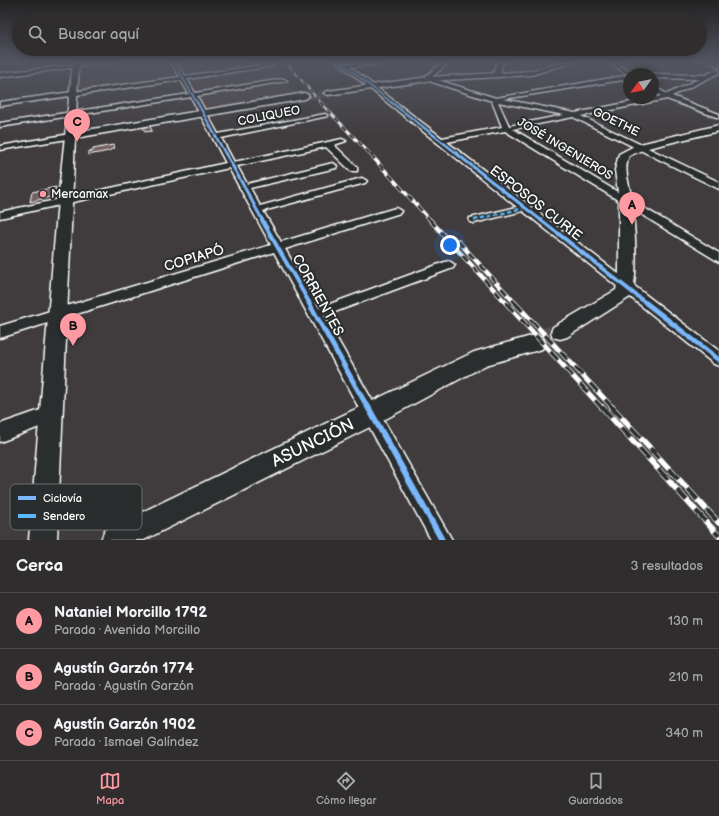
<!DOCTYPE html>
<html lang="es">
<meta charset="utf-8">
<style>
:root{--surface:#302d2e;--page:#3c393a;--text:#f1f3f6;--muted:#a8a8aa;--line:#4b494a;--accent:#ff9aa2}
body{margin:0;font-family:"Balsamiq Sans",sans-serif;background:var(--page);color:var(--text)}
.compass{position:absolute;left:623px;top:68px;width:36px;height:36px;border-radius:50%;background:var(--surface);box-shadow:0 2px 6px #0003;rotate:237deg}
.you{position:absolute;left:450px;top:245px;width:14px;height:14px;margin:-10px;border:3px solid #fff;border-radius:50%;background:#1a73e8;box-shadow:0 0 0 6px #1a73e833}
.badge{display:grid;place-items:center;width:26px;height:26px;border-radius:50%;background:var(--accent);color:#111;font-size:13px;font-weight:700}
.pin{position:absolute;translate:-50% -33px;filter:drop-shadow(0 1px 2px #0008)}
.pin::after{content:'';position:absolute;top:21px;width:14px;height:12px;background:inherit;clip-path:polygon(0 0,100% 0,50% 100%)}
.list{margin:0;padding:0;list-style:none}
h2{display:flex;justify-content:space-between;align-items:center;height:52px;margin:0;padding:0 16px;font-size:17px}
h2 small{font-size:13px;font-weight:400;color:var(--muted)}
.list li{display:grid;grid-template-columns:26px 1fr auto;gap:12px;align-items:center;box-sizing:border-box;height:56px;padding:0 16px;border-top:1px solid var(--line)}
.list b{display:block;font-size:15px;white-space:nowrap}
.list p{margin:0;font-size:13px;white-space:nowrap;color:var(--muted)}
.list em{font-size:13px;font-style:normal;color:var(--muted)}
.icon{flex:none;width:22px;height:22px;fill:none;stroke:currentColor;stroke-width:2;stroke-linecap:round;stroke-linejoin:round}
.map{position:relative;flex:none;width:719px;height:540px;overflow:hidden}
.search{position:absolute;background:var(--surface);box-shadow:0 2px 6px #0003;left:12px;right:12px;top:12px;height:44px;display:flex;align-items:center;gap:10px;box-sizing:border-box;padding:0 14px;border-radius:22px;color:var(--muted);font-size:15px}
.sheet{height:220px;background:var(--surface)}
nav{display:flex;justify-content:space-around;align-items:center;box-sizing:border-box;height:56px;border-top:1px solid var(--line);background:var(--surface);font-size:11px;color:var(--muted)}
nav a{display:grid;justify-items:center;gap:2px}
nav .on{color:var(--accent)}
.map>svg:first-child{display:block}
.built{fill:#504748}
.building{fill:#746060;stroke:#fff}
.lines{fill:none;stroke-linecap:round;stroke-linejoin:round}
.major-tunnel-far1{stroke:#535050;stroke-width:8;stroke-dasharray:8 4;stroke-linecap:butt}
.major-tunnel{stroke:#535050;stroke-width:20;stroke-dasharray:20 10;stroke-linecap:butt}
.minor-casing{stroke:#fff;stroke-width:3}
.major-casing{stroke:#fff;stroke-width:3}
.minor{fill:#2a2d2e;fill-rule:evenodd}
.major{fill:#2a2d2e;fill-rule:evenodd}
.rail-far5-casing{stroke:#fff;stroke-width:2}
.rail-far4-casing{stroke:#fff;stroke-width:3}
.rail-far3-casing{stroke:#fff;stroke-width:3.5}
.rail-far2-casing{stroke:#fff;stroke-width:4.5}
.rail-far1-casing{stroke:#fff;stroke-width:5}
.rail-casing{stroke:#fff;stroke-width:6}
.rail-far5{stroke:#2a2d2e;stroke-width:1.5;stroke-dasharray:4.5;stroke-linecap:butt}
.rail-far4{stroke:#2a2d2e;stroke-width:2;stroke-dasharray:5.5;stroke-linecap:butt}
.rail-far3{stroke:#2a2d2e;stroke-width:2.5;stroke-dasharray:7;stroke-linecap:butt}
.rail-far2{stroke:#2a2d2e;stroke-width:3;stroke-dasharray:8;stroke-linecap:butt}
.rail-far1{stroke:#2a2d2e;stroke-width:3.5;stroke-dasharray:11;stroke-linecap:butt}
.rail{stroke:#2a2d2e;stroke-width:4.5;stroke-dasharray:14;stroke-linecap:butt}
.quiet{stroke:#5cb8fa;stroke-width:2.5;stroke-dasharray:4.5 2.5;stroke-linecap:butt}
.cycleway-far5-casing{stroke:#2a2d2e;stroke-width:3}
.cycleway-far4-casing{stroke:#2a2d2e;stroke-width:4}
.cycleway-far3-casing{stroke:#2a2d2e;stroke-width:5}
.cycleway-far2-casing{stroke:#2a2d2e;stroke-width:6}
.cycleway-far1-casing{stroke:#2a2d2e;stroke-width:8}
.cycleway-casing{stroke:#2a2d2e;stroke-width:8}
.cycleway-far5{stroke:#7ab7fb;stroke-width:2}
.cycleway-far4{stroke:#7ab7fb;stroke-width:2.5}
.cycleway-far3{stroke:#7ab7fb;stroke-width:3}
.cycleway-far2{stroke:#7ab7fb;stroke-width:4}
.cycleway-far1{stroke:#7ab7fb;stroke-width:5}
.cycleway{stroke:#7ab7fb;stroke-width:6}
.poi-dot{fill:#ff9aa2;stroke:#2a2d2e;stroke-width:1.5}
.labels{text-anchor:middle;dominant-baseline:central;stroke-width:4;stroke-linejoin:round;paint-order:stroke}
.far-street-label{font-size:12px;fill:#fff;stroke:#2a2d2e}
.far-poi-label{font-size:12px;fill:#fff;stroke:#2a2d2e;text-anchor:start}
.street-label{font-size:14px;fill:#fff;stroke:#2a2d2e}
.near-street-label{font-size:17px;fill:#fff;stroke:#2a2d2e}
.key{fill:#2a2d2e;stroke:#6a6c6d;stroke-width:1}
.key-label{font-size:11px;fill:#fff}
</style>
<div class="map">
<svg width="719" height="540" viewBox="0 0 719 540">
<rect width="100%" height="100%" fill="#403c3d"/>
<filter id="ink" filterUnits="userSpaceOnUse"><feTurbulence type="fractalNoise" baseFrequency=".025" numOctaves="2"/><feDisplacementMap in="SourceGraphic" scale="8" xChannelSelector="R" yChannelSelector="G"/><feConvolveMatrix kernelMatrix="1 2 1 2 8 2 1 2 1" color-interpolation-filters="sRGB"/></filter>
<g filter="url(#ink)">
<polygon class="built" points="70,62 267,62 302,99 200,116 181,81 67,97"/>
<g class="building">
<polygon points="150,126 152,131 145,132 143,127"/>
<polygon points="113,145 114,148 109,151 88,155 88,152 93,151 93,149"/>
<polygon points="56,187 54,196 30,202 32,192"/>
</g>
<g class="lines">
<polyline class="major-tunnel-far1" points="305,96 328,93"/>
<polyline class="major-tunnel" points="535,343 560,332"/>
<defs>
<g id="minor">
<polygon points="102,62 115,62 0,77 0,73"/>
<polygon points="171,62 176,62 185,76 270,64 273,66 187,79 195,93 284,79 287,81 197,96 218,134 325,114 328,116 221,138 234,162 342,139 346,141 334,145 357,167 357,171 351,171 326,147 237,166 247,184 333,163 337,166 336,168 250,188 260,206 362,178 367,181 365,183 263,211 281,242 392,209 396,208 401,211 400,213 285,249 319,308 445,262 449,261 455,265 453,268 324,316 452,540 431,540 274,252 0,338 0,326 271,245 229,168 0,218 0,212 226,163 191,97 0,127 0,123 189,94 181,80 0,106 0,102 180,77"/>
<path d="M337 62H343L346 64 379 62 377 64 350 67 442 138 502 127 492 101 426 80V76L443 62H449L431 78 496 98 629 75V79L503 99 575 113 661 96 653 91V86L667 94 699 79 653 78V74L705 75 719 69V73L672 96 719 114V118L667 99 581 116 719 182V189L573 117 513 129 719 253V262L505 131 447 142 719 351V366L714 364 523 211 474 223 470 222 469 220 470 218 517 207ZM498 102 564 115 509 126Z"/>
<polygon points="497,62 503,62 499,75 496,77 493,75"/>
<polygon points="608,62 614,62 634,74 629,75"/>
<polygon points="708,62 719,62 719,66 709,63"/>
<polygon points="70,134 74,136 73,138 0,150 0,146"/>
<polygon points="52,406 58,408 60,414 58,420 0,442 0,424"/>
</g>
<g id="major">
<polygon points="73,62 79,62 75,132 305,93 309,96 305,99 75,138 57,540 29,540 58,201"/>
<polygon points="564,62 573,62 531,75 428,81 328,95 324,93 328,91 428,77 531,71"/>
<path d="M719 125V131L644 149 629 156C623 168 629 183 631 196 634 217 640 280 630 297L567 337 560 339 553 337 551 332 553 327 616 290 619 274V200L615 170 619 154 636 145Z"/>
<polygon points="535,335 542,337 545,343 542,349 486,365 380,422 144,540 101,540 105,530 474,352"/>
</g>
</defs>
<use href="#minor" class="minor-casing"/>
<use href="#major" class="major-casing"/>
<use href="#minor" class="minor"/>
<use href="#major" class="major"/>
<defs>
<polyline id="rail-far5" points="286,62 321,103"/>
<polyline id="rail-far4" points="320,102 371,155"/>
<polyline id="rail-far3" points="370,154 431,221"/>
<g id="rail-far2">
<polyline points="430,220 507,304"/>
<polyline points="458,241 516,304"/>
</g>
<g id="rail-far1">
<polyline points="506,303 602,408"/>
<polyline points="515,303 613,408"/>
</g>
<g id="rail">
<polyline points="602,407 719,536"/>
<polyline points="612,407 719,523"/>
</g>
</defs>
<use href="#rail-far5" class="rail-far5-casing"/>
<use href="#rail-far4" class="rail-far4-casing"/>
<use href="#rail-far3" class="rail-far3-casing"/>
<use href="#rail-far2" class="rail-far2-casing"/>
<use href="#rail-far1" class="rail-far1-casing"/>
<use href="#rail" class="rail-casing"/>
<use href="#rail-far5" class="rail-far5"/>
<use href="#rail-far4" class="rail-far4"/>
<use href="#rail-far3" class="rail-far3"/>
<use href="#rail-far2" class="rail-far2"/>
<use href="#rail-far1" class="rail-far1"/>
<use href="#rail" class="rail"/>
<polyline class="quiet" points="474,220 524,208"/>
<defs>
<g id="cycleway-far5">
<polyline points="174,62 197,103"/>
<polyline points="340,62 392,103"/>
</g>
<g id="cycleway-far4">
<polyline points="197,102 226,155"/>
<polyline points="391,102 459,155"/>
</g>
<g id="cycleway-far3">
<polyline points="226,154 263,221"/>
<polyline points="457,154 542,221"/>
</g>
<g id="cycleway-far2">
<polyline points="262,220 310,304"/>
<polyline points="541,220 647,304"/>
</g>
<g id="cycleway-far1">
<polyline points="309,303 368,408"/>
<polyline points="646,303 719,360"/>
</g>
<polyline id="cycleway" points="368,407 442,540"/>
</defs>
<use href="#cycleway-far5" class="cycleway-far5-casing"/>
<use href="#cycleway-far4" class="cycleway-far4-casing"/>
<use href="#cycleway-far3" class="cycleway-far3-casing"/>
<use href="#cycleway-far2" class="cycleway-far2-casing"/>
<use href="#cycleway-far1" class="cycleway-far1-casing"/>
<use href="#cycleway" class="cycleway-casing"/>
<use href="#cycleway-far5" class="cycleway-far5"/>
<use href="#cycleway-far4" class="cycleway-far4"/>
<use href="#cycleway-far3" class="cycleway-far3"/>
<use href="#cycleway-far2" class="cycleway-far2"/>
<use href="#cycleway-far1" class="cycleway-far1"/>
<use href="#cycleway" class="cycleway"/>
</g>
</g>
<linearGradient id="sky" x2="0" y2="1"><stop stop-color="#232122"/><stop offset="0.45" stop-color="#535662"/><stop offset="1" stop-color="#535662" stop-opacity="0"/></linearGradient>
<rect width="719" height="137" fill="url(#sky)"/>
<circle class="poi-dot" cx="43" cy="194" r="4"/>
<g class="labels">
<g class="far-street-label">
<text transform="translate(269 116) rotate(-11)">COLIQUEO</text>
<text transform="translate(616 122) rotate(26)">GOETHE</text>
<text transform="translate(565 149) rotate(31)">JOSÉ INGENIEROS</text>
</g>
<g class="far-poi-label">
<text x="51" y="194">Mercamax</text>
</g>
<g class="street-label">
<text transform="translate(536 203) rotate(38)">ESPOSOS CURIE</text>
<text transform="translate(194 258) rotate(-17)">COPIAPÓ</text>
<text transform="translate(318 295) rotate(61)">CORRIENTES</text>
</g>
<g class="near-street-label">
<text transform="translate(313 443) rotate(-26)">ASUNCIÓN</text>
</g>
</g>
<rect x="10" y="484" width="132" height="46" rx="6" class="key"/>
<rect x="18" y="496" width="18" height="4" fill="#7ab7fb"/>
<rect x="18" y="514" width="18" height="4" fill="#5cb8fa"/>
<g class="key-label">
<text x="43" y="502">Ciclovía</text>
<text x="43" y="520">Sendero</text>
</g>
</svg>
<svg class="compass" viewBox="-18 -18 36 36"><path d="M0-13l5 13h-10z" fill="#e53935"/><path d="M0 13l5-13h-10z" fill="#a8a8aa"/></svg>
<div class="you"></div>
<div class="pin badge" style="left:632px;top:225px">A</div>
<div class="pin badge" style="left:73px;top:346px">B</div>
<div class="pin badge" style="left:77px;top:142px">C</div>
<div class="search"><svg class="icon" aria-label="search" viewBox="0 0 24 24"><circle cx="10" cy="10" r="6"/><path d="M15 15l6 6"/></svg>Buscar aquí</div>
</div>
<section class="sheet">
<h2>Cerca<small>3 resultados</small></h2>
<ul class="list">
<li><span class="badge">A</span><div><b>Nataniel Morcillo 1792</b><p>Parada · Avenida Morcillo</p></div><em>130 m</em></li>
<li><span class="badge">B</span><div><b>Agustín Garzón 1774</b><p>Parada · Agustín Garzón</p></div><em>210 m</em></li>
<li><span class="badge">C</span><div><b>Agustín Garzón 1902</b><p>Parada · Ismael Galíndez</p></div><em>340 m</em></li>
</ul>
</section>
<nav>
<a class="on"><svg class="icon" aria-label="map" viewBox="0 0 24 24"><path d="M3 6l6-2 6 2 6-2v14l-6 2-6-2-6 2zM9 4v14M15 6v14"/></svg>Mapa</a>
<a><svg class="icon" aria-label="directions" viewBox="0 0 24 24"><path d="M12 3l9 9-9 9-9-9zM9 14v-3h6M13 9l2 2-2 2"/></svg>Cómo llegar</a>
<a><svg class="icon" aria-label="saved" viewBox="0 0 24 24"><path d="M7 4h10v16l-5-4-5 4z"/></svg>Guardados</a>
</nav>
